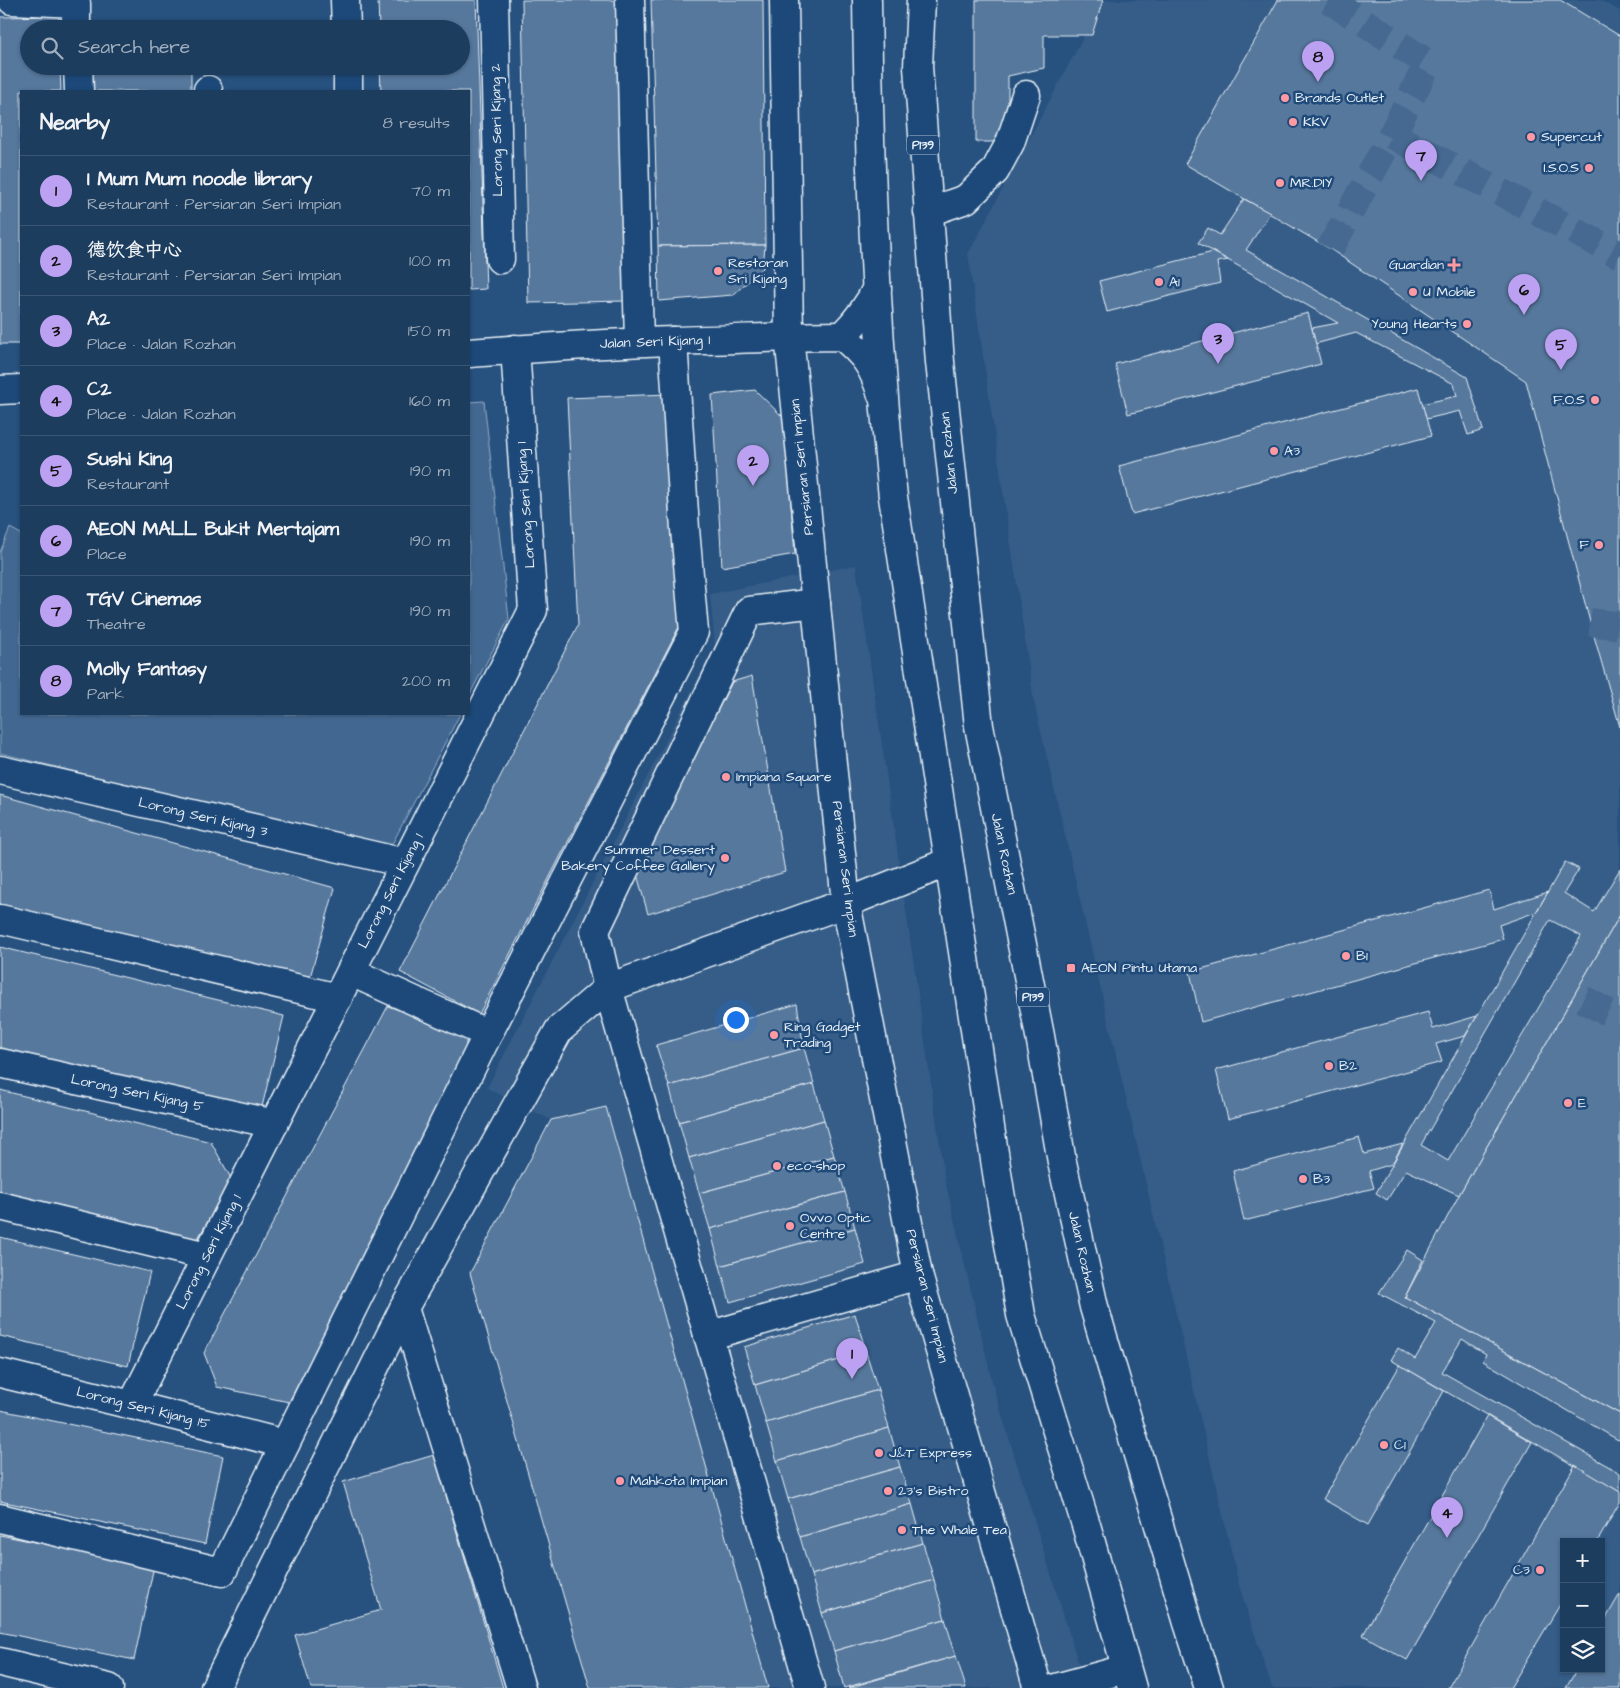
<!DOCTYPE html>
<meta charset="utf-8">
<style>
:root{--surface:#1d3d5f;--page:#2a4868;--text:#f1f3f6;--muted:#a0aebd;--line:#3b5674;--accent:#bca0f2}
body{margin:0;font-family:"Architects Daughter","LXGW WenKai TC",sans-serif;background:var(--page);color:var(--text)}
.controls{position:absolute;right:15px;bottom:15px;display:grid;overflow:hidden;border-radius:0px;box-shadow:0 1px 4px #0004}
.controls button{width:45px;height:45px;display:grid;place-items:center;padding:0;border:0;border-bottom:1px solid var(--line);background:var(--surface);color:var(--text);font:25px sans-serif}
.you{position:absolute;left:735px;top:1019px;width:18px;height:18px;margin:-12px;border:4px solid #fff;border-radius:50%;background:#1a73e8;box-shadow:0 0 0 8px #1a73e833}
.badge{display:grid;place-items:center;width:32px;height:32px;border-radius:50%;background:var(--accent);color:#111;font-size:16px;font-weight:700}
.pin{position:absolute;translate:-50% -41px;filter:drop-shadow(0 1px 2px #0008)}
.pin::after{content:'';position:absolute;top:26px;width:18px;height:15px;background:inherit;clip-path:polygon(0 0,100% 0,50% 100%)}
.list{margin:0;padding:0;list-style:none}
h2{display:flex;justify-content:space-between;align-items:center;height:65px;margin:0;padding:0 20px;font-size:21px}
h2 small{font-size:16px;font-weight:400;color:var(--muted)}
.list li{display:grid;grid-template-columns:32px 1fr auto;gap:15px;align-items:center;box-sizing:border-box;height:70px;padding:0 20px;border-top:1px solid var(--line)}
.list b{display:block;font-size:19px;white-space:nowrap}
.list p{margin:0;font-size:16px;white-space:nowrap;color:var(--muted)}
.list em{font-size:16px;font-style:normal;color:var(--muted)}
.icon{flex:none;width:28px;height:28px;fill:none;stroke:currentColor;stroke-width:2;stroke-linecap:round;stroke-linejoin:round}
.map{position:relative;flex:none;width:1620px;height:1688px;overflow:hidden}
.search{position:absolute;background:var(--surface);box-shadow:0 1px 4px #0004;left:20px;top:20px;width:450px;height:55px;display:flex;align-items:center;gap:12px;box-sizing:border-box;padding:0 18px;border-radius:28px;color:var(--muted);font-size:19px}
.panel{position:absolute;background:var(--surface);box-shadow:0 1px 4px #0004;left:20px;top:90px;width:450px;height:625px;border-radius:0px}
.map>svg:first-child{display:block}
.built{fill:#355d88;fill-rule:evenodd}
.green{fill:#436891;stroke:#96acc4}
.building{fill:#57789d;stroke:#e8f1f8;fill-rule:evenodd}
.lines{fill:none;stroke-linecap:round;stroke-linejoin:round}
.minor-tunnel{stroke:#446991;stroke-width:28;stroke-dasharray:28 14;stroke-linecap:butt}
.minor-casing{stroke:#e8f1f8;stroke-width:31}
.major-casing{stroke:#e8f1f8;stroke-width:31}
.minor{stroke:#1f4a7a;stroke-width:28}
.major{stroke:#1f4a7a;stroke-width:28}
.poi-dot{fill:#ff9aa2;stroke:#1f4a7a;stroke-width:2}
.labels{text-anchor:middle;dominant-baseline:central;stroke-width:5;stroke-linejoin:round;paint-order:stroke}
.shield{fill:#1f4a7a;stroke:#acbfd2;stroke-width:1}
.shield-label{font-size:12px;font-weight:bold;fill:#e8f1f8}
.poi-label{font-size:14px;fill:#e8f1f8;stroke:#1f4a7a;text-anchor:start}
.street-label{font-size:14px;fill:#e8f1f8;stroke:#1f4a7a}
</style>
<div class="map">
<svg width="1620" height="1688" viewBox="0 0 1620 1688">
<rect width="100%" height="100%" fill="#27517f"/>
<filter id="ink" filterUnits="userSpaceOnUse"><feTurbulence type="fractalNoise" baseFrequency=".02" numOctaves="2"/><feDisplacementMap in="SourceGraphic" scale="10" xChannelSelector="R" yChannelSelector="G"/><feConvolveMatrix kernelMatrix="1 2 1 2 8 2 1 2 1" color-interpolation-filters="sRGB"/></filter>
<g filter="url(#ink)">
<g class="built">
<path d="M1103 0H1600L1620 11V1688H1272L1240 1589 1034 702 968 254ZM1564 1542H1601V1669H1564Z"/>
<polygon points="856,565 945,1180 994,1389 1086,1688 765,1688 606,1107 551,1120 487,1088 715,645 710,594"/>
</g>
<g class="green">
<polygon points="484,401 509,619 469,696 469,402"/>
<polygon points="10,528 21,534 21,714 460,714 389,850 0,753 0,552"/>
</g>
<g class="building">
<polygon points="378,0 476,0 486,289 469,290 469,91 381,91 380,66 461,66 461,29 379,29"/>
<polygon points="522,0 620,0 626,301 528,303"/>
<polygon points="651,0 763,0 765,245 658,246"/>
<polygon points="976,0 1103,0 1092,35 1044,35 1044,68 1008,76 1008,142 976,142"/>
<polygon points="1278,0 1560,0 1620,36 1620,727 1590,622 1526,381 1330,249 1185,164"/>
<polygon points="59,16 59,29 29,29 29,66 60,66 61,91 21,91 21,344 0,344 0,17"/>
<polygon points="191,66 191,91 92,91 92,69"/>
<polygon points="1244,199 1270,213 1246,250 1467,377 1483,430 1468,435 1460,411 1426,419 1422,404 1457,396 1454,384 1356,333 1315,344 1312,328 1338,323 1198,243 1208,228 1220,235"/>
<polygon points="765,245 763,268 733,295 659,301 658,246"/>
<polygon points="1213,252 1228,260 1217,262 1220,283 1107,312 1099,281"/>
<polygon points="1308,313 1321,364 1128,414 1115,364"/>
<polygon points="1418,388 1431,436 1132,514 1119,466"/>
<polygon points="755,390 784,418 795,554 722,567 712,395"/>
<polygon points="668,394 681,623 479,1014 400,972 578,625 567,398"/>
<polygon points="752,676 785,872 648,914 636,871 732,682"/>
<polygon points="0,795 335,888 307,988 0,904"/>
<path d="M1565 862 1579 869 1564 893 1594 912 1620 869V915L1459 1195 1406 1170 1387 1200 1376 1193ZM1550 920 1581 936 1448 1161 1421 1145Z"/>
<polygon points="1489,890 1494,909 1548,892 1536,912 1499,925 1503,939 1201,1022 1190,972"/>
<polygon points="1620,915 1620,1414 1405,1297 1459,1195"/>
<polygon points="0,947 284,1016 261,1111 0,1048"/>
<polygon points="797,1004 804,1048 669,1086 656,1045"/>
<polygon points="388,1006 466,1034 466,1057 289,1402 217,1387 204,1353"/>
<polygon points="1428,1012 1433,1029 1477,1016 1465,1036 1436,1044 1442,1062 1228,1119 1216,1070"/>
<polygon points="804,1048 814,1084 679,1122 669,1086"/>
<polygon points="814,1084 824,1120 689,1158 679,1122"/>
<polygon points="0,1090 211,1142 232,1180 194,1245 0,1197"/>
<polygon points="606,1107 768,1688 590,1688 470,1273 551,1120"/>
<polygon points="824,1120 834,1156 699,1193 689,1158"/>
<polygon points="1359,1137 1364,1154 1403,1144 1392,1164 1369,1171 1374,1188 1244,1221 1233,1171"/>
<polygon points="834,1156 845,1192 710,1229 699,1193"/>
<polygon points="845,1192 855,1228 720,1266 710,1229"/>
<polygon points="855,1228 865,1264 730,1302 720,1266"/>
<polygon points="0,1237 150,1272 128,1366 0,1336"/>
<polygon points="1407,1250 1423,1260 1405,1297 1620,1414 1620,1438 1618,1440 1483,1361 1486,1354 1462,1339 1442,1372 1620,1473 1620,1492 1391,1360 1398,1348 1415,1359 1436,1323 1379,1293"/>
<polygon points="855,1314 866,1352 755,1385 744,1347"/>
<polygon points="866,1352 878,1390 766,1423 755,1385"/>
<polygon points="1400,1365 1444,1391 1368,1525 1323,1499"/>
<polygon points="878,1390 889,1428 777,1461 766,1423"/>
<polygon points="0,1410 223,1456 205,1544 0,1501"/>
<polygon points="1487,1416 1532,1442 1407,1660 1363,1635"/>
<polygon points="889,1428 900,1467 788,1499 777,1461"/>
<polygon points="434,1455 503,1688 311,1688 295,1635 381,1610 343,1482"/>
<polygon points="1575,1465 1620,1492 1620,1502 1597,1542 1564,1542 1564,1598 1510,1688 1448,1688"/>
<polygon points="900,1467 912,1504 800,1537 788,1499"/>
<polygon points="912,1504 923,1543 811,1575 800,1537"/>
<polygon points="0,1535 154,1566 134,1660 0,1632"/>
<polygon points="923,1543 934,1580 822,1613 811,1575"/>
<polygon points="934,1580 945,1619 834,1651 822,1613"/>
<polygon points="1620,1594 1620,1688 1566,1688 1577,1669 1601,1669 1601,1627"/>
<polygon points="945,1619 956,1656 844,1688 834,1651"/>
<polygon points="956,1656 966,1688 848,1688"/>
</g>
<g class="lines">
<g class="minor-tunnel">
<polyline points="1329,0 1428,63 1392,135"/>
<polyline points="1330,249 1392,135 1620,255"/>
<polyline points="1590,622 1620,626"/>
<polyline points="1583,999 1620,1019"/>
</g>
<defs>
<g id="minor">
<polyline points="12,0 76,3 76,29"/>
<polyline points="345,0 346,29"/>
<polyline points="494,0 500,259"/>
<polyline points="630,0 639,341"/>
<polyline points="784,0 789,336 846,903 918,1275 1038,1688"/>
<polyline points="78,66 79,91"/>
<polyline points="348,66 348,91"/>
<polyline points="208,90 208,91"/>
<polyline points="928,212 966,199 995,171 1010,143 1026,95"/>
<path d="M842 336C857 321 868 307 877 288"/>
<path d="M469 353C537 348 606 343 674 341 730 340 786 336 842 336 865 355 873 366 882 395"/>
<polyline points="0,390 21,389"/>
<polyline points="0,770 405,863"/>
<polyline points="0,919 338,998"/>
<polyline points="351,972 488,1034"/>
<polyline points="0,1063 274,1124"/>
<polyline points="0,1206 207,1256"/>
<polyline points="404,1308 521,1688"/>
<polyline points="708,1336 918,1275"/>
<polyline points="0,1373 132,1405 285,1444"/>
<polyline points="132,1405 533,610 515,349"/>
<polyline points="0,1518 222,1572 488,1034 694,632 685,529 673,341"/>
<polyline points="0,1662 109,1688"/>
<polyline points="215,1688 404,1308 559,1030 608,988 846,903 949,862"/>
<polyline points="810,1688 608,988 595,931 749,611 816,603"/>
<polyline points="1056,1688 1125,1669"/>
</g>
<g id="major">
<path d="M867 0C869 166 876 332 893 497L1000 1192 1021 1315 1086 1525 1132 1688"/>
<polyline points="921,0 918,67 940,362 979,726 1040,1036 1062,1162 1094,1307 1188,1623 1209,1688"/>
</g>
</defs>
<use href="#minor" class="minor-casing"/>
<use href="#major" class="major-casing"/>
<use href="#minor" class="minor"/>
<use href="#major" class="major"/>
</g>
</g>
<g class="poi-dot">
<circle cx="1285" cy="98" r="5"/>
<circle cx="1293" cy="122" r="5"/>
<circle cx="1531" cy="137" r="5"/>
<circle cx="1589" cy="168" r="5"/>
<circle cx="1280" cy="183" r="5"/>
<path d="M1451.5 257.5h5v5h5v5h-5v5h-5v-5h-5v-5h5z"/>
<circle cx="718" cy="271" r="5"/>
<circle cx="1159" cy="282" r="5"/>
<circle cx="1413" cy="292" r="5"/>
<circle cx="1467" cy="324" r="5"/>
<circle cx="1595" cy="400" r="5"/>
<circle cx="1274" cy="451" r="5"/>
<circle cx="1599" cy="545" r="5"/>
<circle cx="726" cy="777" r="5"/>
<circle cx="725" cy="858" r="5"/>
<circle cx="1346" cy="956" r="5"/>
<rect x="1066" y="963" width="10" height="10" rx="2.5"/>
<circle cx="774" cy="1035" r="5"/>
<circle cx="1329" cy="1066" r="5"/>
<circle cx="1568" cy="1103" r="5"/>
<circle cx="777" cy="1166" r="5"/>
<circle cx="1303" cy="1179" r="5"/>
<circle cx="790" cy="1226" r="5"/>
<circle cx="1384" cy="1445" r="5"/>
<circle cx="879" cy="1453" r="5"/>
<circle cx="620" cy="1481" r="5"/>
<circle cx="888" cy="1491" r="5"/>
<circle cx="902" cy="1530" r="5"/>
<circle cx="1540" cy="1570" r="5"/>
</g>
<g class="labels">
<g class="shield">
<rect x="907" y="135.5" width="32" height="19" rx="4"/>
<rect x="1017" y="987.5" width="32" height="19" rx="4"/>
</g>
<g class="shield-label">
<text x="923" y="145">P139</text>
<text x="1033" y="997">P139</text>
</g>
<g class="poi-label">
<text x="1295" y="98">Brands Outlet</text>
<text x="1303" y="122">KKV</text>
<text x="1541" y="137">Supercut</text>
<text x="1579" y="168" text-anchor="end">I.S.O.S</text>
<text x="1290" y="183">MR.DIY</text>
<text x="728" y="263">Restoran<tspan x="728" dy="16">Sri Kijang</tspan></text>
<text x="1444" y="265" text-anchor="end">Guardian</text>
<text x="1169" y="282">A1</text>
<text x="1423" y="292">U Mobile</text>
<text x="1457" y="324" text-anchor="end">Young Hearts</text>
<text x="1585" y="400" text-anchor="end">F.O.S</text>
<text x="1284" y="451">A3</text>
<text x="1589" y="545" text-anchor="end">F</text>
<text x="736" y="777">Impiana Square</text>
<text x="715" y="850" text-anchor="end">Summer Dessert<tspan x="715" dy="16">Bakery Coffee Gallery</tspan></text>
<text x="1356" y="956">B1</text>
<text x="1081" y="968">AEON Pintu Utama</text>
<text x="784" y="1027">Ring Gadget<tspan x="784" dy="16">Trading</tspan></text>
<text x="1339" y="1066">B2</text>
<text x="1578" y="1103">E</text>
<text x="787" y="1166">eco-shop</text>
<text x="1313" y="1179">B3</text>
<text x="800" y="1218">Ovvo Optic<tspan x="800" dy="16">Centre</tspan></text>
<text x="1394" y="1445">C1</text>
<text x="889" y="1453">J&amp;T Express</text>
<text x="630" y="1481">Mahkota Impian</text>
<text x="898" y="1491">23's Bistro</text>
<text x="912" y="1530">The Whale Tea</text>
<text x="1530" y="1570" text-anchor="end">C3</text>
</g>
<g class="street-label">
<text transform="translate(497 130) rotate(-91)">Lorong Seri Kijang 2</text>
<text transform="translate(655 342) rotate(-2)">Jalan Seri Kijang 1</text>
<text transform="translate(949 453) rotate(-96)">Jalan Rozhan</text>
<text transform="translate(802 467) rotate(-96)">Persiaran Seri Impian</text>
<text transform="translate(526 505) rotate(-94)">Lorong Seri Kijang 1</text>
<text transform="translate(203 817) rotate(13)">Lorong Seri Kijang 3</text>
<text transform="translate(1004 854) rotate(78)">Jalan Rozhan</text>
<text transform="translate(845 869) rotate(83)">Persiaran Seri Impian</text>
<text transform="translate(391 891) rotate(-63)">Lorong Seri Kijang 1</text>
<text transform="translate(137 1093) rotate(12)">Lorong Seri Kijang 5</text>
<text transform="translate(209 1252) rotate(-63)">Lorong Seri Kijang 1</text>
<text transform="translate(1082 1252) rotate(77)">Jalan Rozhan</text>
<text transform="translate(927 1296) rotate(76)">Persiaran Seri Impian</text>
<text transform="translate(143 1408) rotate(14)">Lorong Seri Kijang 15</text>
</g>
</g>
</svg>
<div class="controls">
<button>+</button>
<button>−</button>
<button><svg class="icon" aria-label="layers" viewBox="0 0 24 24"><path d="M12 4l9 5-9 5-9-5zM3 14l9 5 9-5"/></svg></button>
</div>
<div class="you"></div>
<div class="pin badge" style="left:852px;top:1379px">1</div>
<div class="pin badge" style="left:753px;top:486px">2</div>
<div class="pin badge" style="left:1218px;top:364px">3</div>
<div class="pin badge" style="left:1447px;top:1538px">4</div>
<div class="pin badge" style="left:1561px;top:370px">5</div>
<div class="pin badge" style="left:1524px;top:315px">6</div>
<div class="pin badge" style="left:1421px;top:181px">7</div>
<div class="pin badge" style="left:1318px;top:82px">8</div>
<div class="search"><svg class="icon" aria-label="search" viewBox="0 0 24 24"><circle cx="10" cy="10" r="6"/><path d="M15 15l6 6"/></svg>Search here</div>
<section class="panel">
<h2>Nearby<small>8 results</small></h2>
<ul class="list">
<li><span class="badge">1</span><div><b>I Mum Mum noodle library</b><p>Restaurant · Persiaran Seri Impian</p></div><em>70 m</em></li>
<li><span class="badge">2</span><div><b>德饮食中心</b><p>Restaurant · Persiaran Seri Impian</p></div><em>100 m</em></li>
<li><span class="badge">3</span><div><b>A2</b><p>Place · Jalan Rozhan</p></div><em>150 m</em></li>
<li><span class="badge">4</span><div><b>C2</b><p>Place · Jalan Rozhan</p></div><em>160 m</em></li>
<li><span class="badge">5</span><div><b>Sushi King</b><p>Restaurant</p></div><em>190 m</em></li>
<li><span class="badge">6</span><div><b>AEON MALL Bukit Mertajam</b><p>Place</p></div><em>190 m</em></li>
<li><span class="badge">7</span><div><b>TGV Cinemas</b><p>Theatre</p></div><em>190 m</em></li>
<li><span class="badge">8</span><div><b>Molly Fantasy</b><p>Park</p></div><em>200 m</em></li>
</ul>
</section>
</div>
